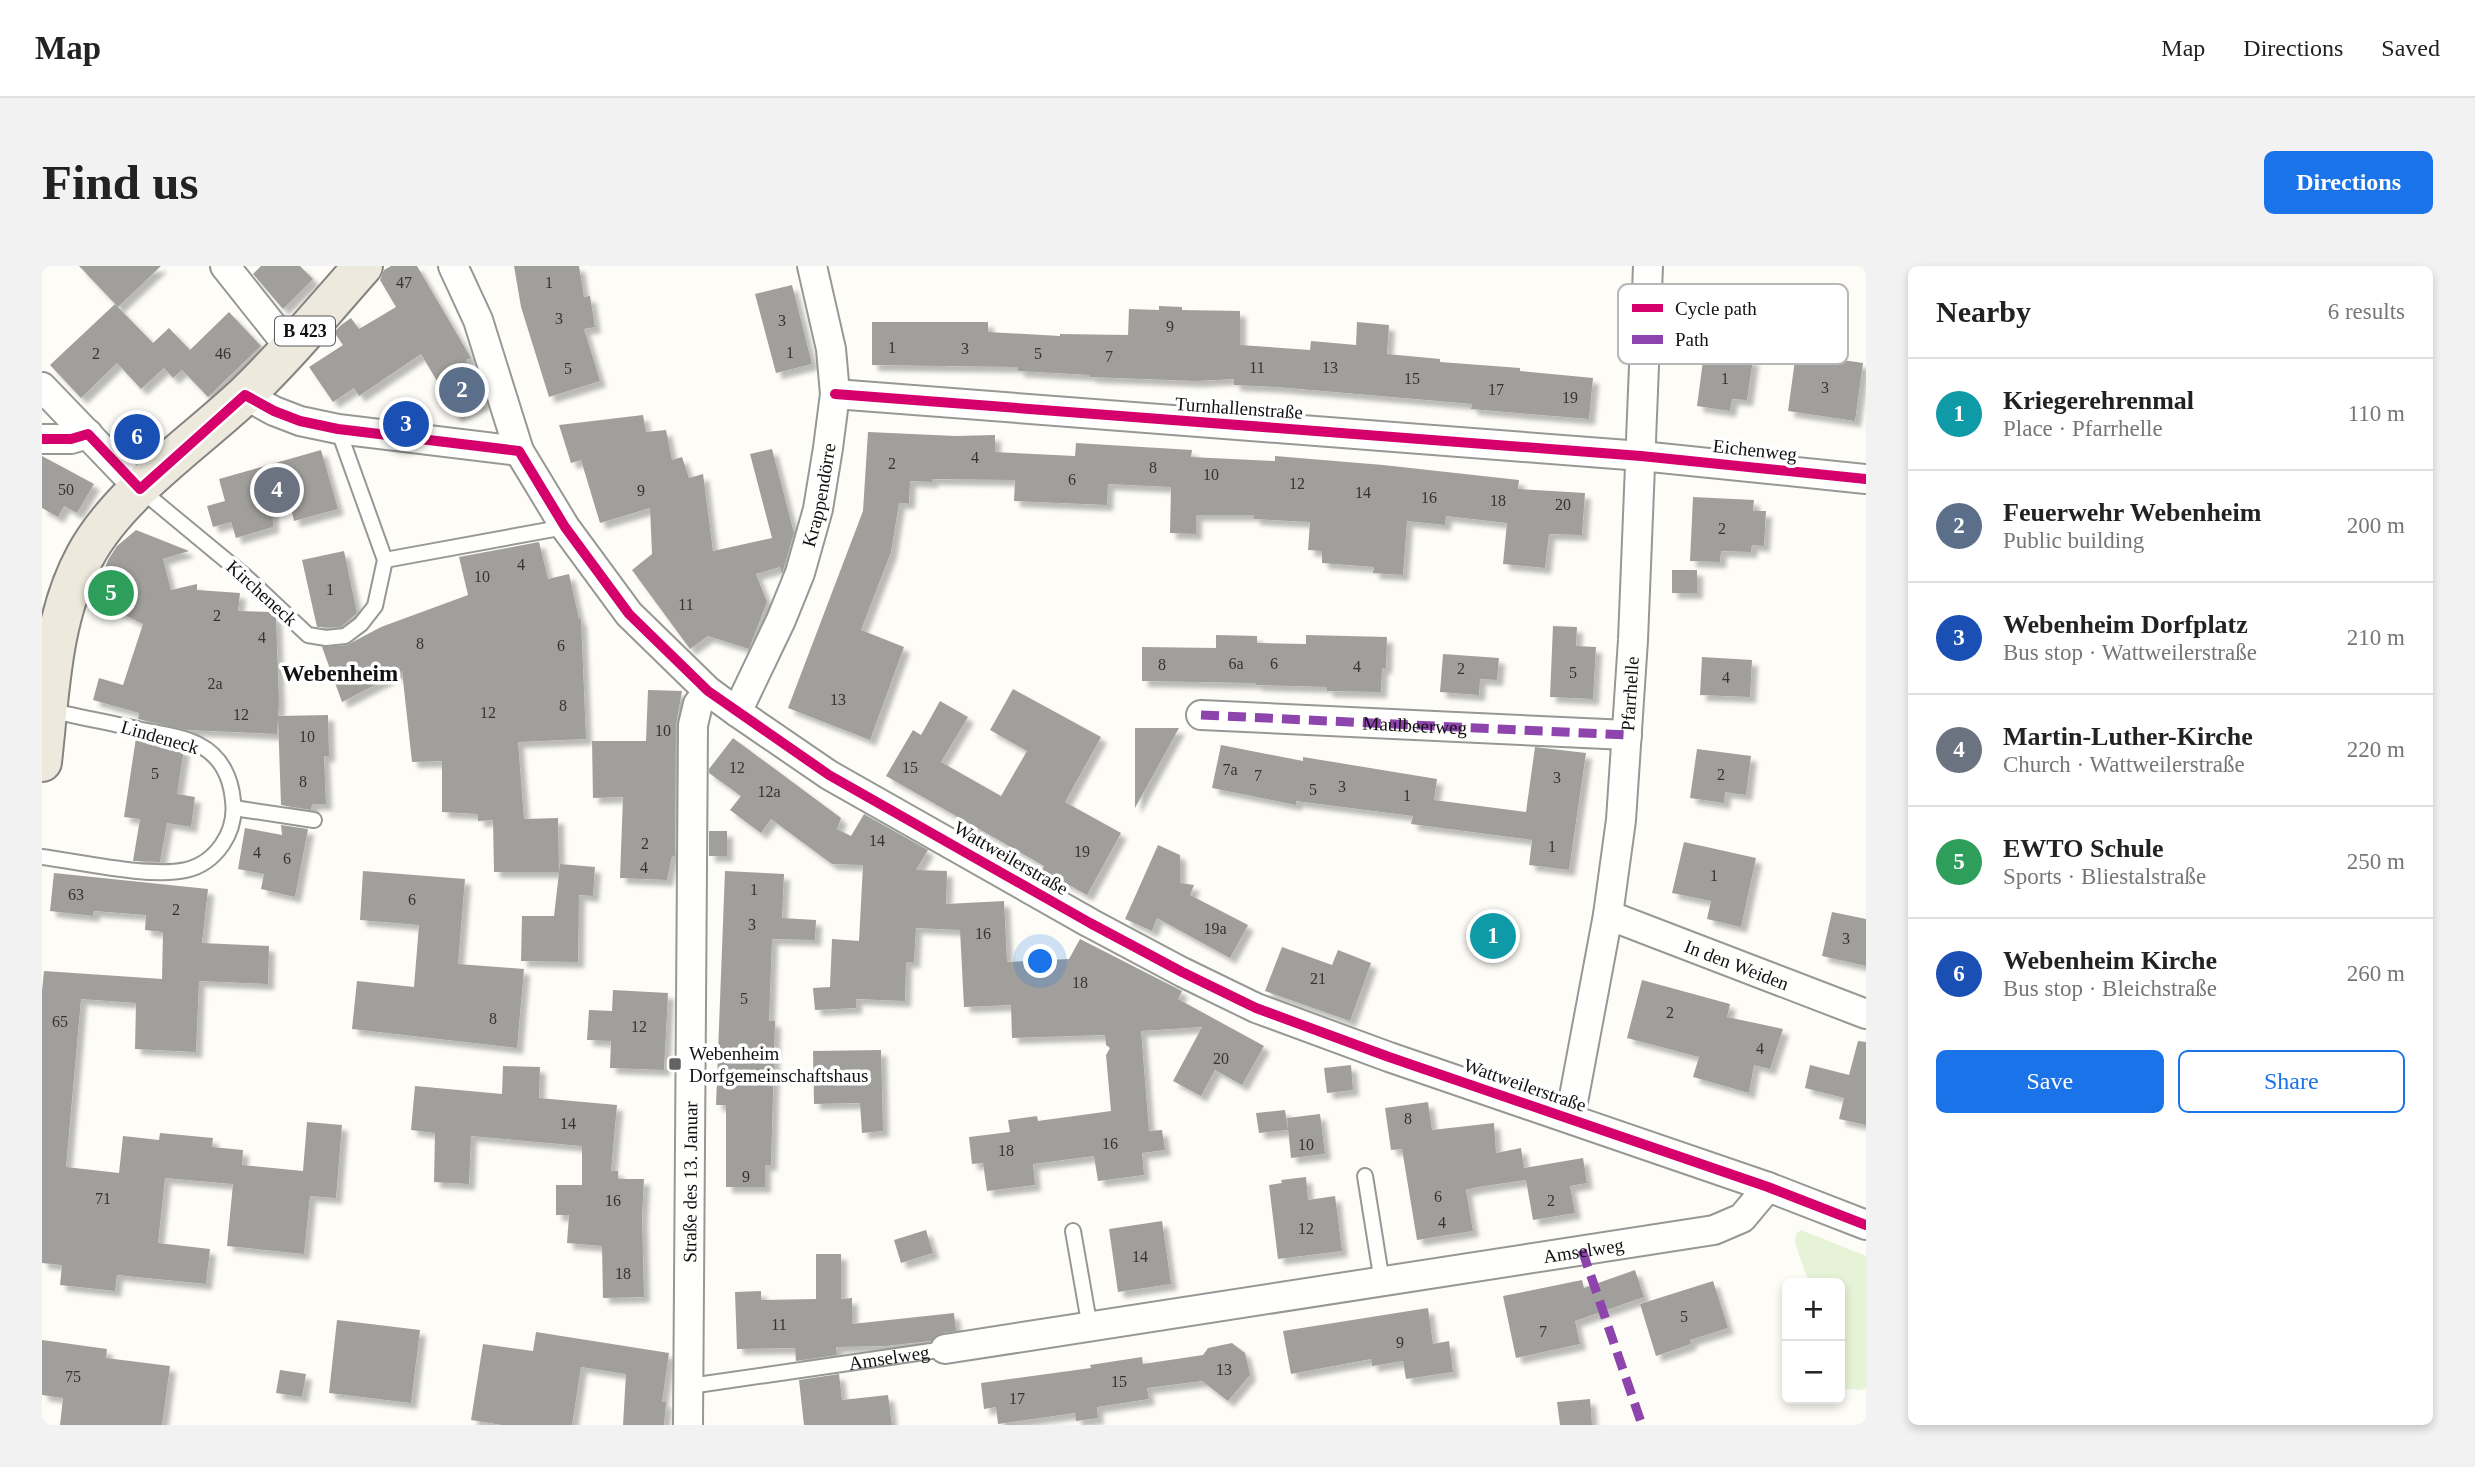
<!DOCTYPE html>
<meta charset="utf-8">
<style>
:root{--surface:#fff;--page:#f2f2f2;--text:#222;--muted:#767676;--line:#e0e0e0;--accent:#1a73e8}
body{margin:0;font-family:Georgia,serif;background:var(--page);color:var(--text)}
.controls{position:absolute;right:21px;bottom:21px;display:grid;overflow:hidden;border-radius:10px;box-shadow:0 4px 10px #0003}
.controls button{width:63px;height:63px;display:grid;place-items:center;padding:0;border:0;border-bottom:2px solid var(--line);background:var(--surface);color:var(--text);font:35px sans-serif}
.you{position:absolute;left:999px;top:696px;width:24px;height:24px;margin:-18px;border:5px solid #fff;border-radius:50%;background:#1a73e8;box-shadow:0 0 0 10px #1a73e833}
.badge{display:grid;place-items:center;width:46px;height:46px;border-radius:50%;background:var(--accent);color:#fff;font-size:23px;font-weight:700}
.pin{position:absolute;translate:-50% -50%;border:4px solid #fff;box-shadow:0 2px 7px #0006}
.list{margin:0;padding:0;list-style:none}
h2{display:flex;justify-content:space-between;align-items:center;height:91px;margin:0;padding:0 28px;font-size:30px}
h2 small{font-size:23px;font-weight:400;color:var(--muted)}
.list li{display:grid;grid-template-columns:46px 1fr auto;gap:21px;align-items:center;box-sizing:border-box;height:112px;padding:0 28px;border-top:2px solid var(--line)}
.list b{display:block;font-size:26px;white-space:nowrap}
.list p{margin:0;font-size:23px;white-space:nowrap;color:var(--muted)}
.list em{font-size:23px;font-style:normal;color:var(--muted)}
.actions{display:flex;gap:14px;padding:21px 28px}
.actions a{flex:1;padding:16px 0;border:2px solid var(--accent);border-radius:10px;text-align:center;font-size:24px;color:var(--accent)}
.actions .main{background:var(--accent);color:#fff}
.map{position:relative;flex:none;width:1824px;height:1159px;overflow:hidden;border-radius:10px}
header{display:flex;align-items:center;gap:42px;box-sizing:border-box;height:98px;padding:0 35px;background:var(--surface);border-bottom:2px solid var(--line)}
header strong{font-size:33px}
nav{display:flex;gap:38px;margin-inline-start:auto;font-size:24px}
.intro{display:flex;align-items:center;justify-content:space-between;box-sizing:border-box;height:168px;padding:0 42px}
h1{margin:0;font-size:49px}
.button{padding:18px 32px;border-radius:10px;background:var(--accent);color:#fff;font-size:24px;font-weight:700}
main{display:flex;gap:42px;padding:0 42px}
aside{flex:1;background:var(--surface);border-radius:10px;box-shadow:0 4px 10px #0003}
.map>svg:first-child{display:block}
.green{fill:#e7f3d7}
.building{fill:#a19f9c;filter:url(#shadow)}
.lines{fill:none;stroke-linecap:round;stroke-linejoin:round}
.lane-casing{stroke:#979795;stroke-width:18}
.street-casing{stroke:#979795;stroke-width:32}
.primary-casing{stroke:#858482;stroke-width:42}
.lane{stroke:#fffffe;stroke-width:14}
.street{stroke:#fffffe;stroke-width:28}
.primary{stroke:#ede9dc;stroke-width:38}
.quiet{stroke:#8e44ad;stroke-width:9;stroke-dasharray:18 9;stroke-linecap:butt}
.cycleway-casing{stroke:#fff;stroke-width:15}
.cycleway{stroke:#d6006c;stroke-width:10}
.poi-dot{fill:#646362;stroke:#fff;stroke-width:2.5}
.labels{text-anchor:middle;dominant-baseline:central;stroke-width:7;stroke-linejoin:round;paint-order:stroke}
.number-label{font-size:16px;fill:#353434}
.shield{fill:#fff;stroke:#585858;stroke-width:2}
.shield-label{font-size:18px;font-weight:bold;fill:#111}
.street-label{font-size:19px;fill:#111;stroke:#fff}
.poi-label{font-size:19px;fill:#111;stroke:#fff;text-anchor:start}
.quarter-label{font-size:23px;font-weight:bold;fill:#111;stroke:#fff}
.key{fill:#fff;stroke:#b8b8b8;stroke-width:2}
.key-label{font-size:19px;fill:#111}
</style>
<header>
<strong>Map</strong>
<nav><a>Map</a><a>Directions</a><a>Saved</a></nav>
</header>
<div class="intro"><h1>Find us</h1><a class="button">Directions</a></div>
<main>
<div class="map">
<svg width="1824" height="1159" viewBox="0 0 1824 1159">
<defs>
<filter id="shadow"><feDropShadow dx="6" dy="6" stdDeviation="2" flood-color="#0004"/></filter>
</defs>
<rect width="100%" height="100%" fill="#fdfcf7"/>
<polygon class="green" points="1759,964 1824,990 1824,1122 1818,1124 1802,1123 1798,1109 1798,1017 1767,1017 1753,977 1754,968"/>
<g class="building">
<polygon points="37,0 119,0 76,41"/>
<polygon points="219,0 258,0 271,13 241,43 211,8"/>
<polygon points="349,0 375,0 429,92 424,94 443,137 413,150 404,130 379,88 317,130 312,122 291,136 267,101 301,79 292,66 299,59 309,52 317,63 354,41 338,14 342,4"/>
<polygon points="472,0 537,0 542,31 548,30 553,61 542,63 558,115 507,131 479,41"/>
<polygon points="750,19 770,98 734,107 713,28"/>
<polygon points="73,38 111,77 127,62 148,84 187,46 219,80 166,131 140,104 131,112 122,102 99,123 75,97 39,132 8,99"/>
<polygon points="1117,40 1140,41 1140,44 1198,45 1198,79 1268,84 1269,75 1314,79 1315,56 1347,59 1345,88 1398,93 1398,96 1478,102 1478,105 1551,112 1547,153 1429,143 1430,138 1235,121 1192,119 1192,113 1154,115 1048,111 1048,109 976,105 976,101 830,99 830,56 946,56 946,66 1018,70 1018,68 1086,69 1087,43 1117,44"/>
<polygon points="1662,87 1711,93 1705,134 1690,133 1688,145 1655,140"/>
<polygon points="1754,87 1821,97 1813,155 1746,145"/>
<polygon points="601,149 604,166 624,164 630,194 640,191 647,212 661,208 671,285 730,272 708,188 730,183 752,267 740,308 738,301 714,308 725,336 707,383 666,370 648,383 590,304 610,288 608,242 558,257 539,194 529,197 517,159"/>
<polygon points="826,166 913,170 953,169 953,186 1033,190 1034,177 1067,179 1150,184 1149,191 1233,195 1233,190 1341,199 1477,214 1476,223 1543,227 1540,269 1507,268 1503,302 1461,298 1465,257 1404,250 1403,259 1365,255 1361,309 1331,307 1332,301 1280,297 1280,285 1266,284 1268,256 1212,253 1212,249 1154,249 1154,268 1128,267 1129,221 1066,218 1065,239 972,235 973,214 890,213 890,216 868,215 867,237 857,237 849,286 819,364 862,381 828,474 746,442 821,245"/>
<polygon points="279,184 296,243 252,255 244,220 230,221 231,261 194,272 189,256 171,261 165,240 183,235 177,213"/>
<polygon points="0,190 52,218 35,247 22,240 16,251 0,242"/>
<polygon points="1651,231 1712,234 1711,245 1724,245 1722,280 1710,279 1709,286 1679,285 1678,296 1648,295"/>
<polygon points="94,264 147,285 121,293 129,324 155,318 155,324 198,327 196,345 227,346 234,352 237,436 235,468 145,464 96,453 97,447 51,434 57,412 81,419 101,358 50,333 66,294 75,280"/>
<polygon points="497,276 506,313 527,308 537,353 539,353 544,473 476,476 482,553 516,552 517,606 452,606 451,554 436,555 436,548 400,546 400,495 370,496 360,405 300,436 280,381 305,379 339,361 426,329 417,291"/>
<polygon points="302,285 315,347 299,361 275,361 260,294"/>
<rect x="1630" y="304" width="25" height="23"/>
<polygon points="1511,360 1535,361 1534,380 1554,381 1551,433 1508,431"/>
<polygon points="1174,369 1215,370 1215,377 1264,378 1264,369 1345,371 1344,402 1340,402 1339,426 1285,425 1285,421 1214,419 1214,417 1100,415 1100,381 1174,382"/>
<polygon points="1401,388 1457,392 1455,414 1438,413 1437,429 1398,426"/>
<polygon points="1660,391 1710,394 1708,431 1658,429"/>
<polygon points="971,423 1059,471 1023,536 1079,567 1045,629 1000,604 1002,600 844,510 871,464 879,469 898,435 926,451 899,496 959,530 985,485 948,464"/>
<polygon points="606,424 640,425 634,459 633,590 630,590 625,614 578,612 581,531 551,532 550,475 604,475"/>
<polygon points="286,449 287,490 282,490 284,538 270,538 269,544 239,539 236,450"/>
<polygon points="1093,462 1137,462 1093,542"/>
<polygon points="94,472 142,483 135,528 153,531 149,561 125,557 118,596 91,595 98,553 82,551"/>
<polygon points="691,472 799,552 795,563 809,570 822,548 886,584 874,604 905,605 904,638 962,635 965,696 1027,693 1038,673 1140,725 1136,733 1222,780 1200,819 1173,804 1159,830 1131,815 1160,761 1099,765 1107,865 1120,864 1123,884 1100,887 1102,909 1056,915 1052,890 991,898 993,919 945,925 941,897 930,898 927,871 968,866 966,854 995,850 996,855 1069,845 1064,789 1068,782 1064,779 1063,769 970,772 969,739 922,741 918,664 874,662 872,696 864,696 863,735 814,733 814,742 773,744 771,722 788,721 790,673 817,675 821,599 790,598 729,553 719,567 688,544 699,530 667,507 667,503"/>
<polygon points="1179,479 1261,495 1261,491 1395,513 1392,534 1484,546 1493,481 1544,487 1527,604 1487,599 1490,574 1369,558 1371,550 1254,535 1254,539 1170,522"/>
<polygon points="1655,483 1709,490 1704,529 1683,526 1682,537 1648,532"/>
<polygon points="239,559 266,563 253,631 219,623 222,608 196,603 203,562 240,569"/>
<rect x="667" y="565" width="18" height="25"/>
<polygon points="1642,576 1714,592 1699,661 1665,653 1669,635 1630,627"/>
<polygon points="1116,579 1138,589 1138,617 1152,619 1148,629 1206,659 1188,692 1115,652 1110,665 1083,653"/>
<polygon points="518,598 553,601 551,630 537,629 536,696 479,695 480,650 512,650"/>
<polygon points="321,605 423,613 416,698 482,703 475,782 310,763 315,715 372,721 377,659 318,654"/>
<polygon points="683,605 742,608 740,652 774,654 773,674 730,673 727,755 733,755 729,899 723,899 723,921 684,921 684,839 674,839"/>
<polygon points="12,607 166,623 160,677 227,680 226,718 157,715 154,786 93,783 94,737 39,733 24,901 77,907 81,870 117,874 118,867 171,872 170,881 201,884 200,899 261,905 265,856 300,859 294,932 268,930 262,988 185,980 191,918 123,912 116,977 168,983 164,1018 75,1009 73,1025 18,1019 20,999 0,997 0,725 2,705 120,713 121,666 103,664 104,649 52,645 51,650 8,645"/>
<polygon points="1790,646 1824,653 1824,700 1780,690"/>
<polygon points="1240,681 1290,699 1296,684 1329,697 1308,755 1223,725"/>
<polygon points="1600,714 1688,738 1685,751 1741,763 1728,803 1712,799 1707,827 1651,811 1657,791 1585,772"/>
<polygon points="571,724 626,727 622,804 568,802 569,775 545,774 547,744 570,745"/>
<polygon points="1816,775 1824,776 1824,859 1797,853 1802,832 1763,822 1768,799 1807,809"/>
<polygon points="839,784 841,865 820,867 818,837 772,838 771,785"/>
<polygon points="1309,799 1311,824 1285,827 1282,802"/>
<polygon points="461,800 498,801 497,832 575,839 569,905 576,905 576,913 602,913 600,950 602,1031 561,1032 560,980 525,977 527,949 514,949 514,919 540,919 540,880 429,870 427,918 392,916 393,867 369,864 373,820 460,828"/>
<polygon points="1386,836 1390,864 1452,857 1454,887 1479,882 1482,902 1541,892 1545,917 1528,920 1533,947 1491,954 1484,914 1436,921 1424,924 1431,965 1375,974 1360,883 1349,884 1343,842"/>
<polygon points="1243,844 1246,864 1217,867 1214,847"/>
<polygon points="1278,848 1283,888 1249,892 1245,852"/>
<polygon points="1264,911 1266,934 1293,930 1300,985 1236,993 1227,919 1240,917 1239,914"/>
<polygon points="1120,955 1129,1018 1076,1026 1067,963"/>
<polygon points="884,964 891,987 859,997 852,974"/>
<polygon points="774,988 799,988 799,1033 810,1032 810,1058 912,1047 914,1065 900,1067 889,1075 843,1080 794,1081 795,1089 754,1095 753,1082 695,1083 693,1026 719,1025 719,1034 774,1033"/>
<polygon points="1593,1004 1602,1031 1533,1055 1538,1078 1474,1092 1461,1030 1540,1014 1542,1022"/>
<polygon points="1671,1015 1686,1062 1648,1074 1649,1078 1614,1090 1598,1038"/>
<polygon points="1386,1042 1391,1078 1407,1075 1411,1106 1364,1113 1361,1095 1330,1100 1329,1093 1249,1108 1241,1065"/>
<polygon points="295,1054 378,1064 369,1137 287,1127"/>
<polygon points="494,1066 627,1087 620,1136 624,1136 622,1159 581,1159 584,1108 539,1101 530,1159 460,1159 429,1154 441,1078 491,1085"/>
<polygon points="0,1074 65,1083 64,1092 128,1100 120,1159 18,1159 21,1132 0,1129"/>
<polygon points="1190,1077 1203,1087 1208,1109 1186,1135 1160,1115 1105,1122 1107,1133 1055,1141 1056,1152 1034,1155 1033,1147 956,1158 954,1141 942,1143 939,1117 1049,1102 1048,1099 1100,1091 1101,1098 1161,1089 1166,1082"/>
<polygon points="238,1104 264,1108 260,1131 234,1127"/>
<polygon points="797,1108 800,1134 846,1129 850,1159 762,1159 757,1114"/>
<polygon points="1548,1133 1550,1159 1518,1159 1515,1136"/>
</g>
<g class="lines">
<defs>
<g id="lane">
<polyline points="99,224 203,310 266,369 284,372 303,370 319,358 333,340 343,294 296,163"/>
<polyline points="343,294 523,261"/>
<polyline points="192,542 272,554"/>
<path d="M0 591C39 596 107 612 144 604 174 597 195 566 191 535 189 512 179 490 157 479 140 470 119 468 100 464 69 457 37 451 6 444"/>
<polyline points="1323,910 1340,1016"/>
<polyline points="1031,965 1048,1062"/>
<path id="s1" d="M648 1120 903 1083"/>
</g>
<g id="street">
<polyline points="183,0 248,82"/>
<polyline points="411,0 436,54 477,185 523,261 587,348 666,425 695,446 787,509 1048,657 1140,706 1214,742 1347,791 1726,921 1824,959"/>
<polyline points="0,121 98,223"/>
<polyline points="793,128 1599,190 1824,213"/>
<polyline points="203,129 232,145 258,155 296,163 477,185"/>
<polyline points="0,173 29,173 46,168"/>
<path id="s2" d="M695 446 739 354 758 307 776 243 786 182 793 128 789 83 770 0"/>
<path id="s3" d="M1159 449 1585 469"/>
<path id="s4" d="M1566 649 1824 748"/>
<path id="s5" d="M1528 852 1566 649 1579 554 1591 374 1606 0"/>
<path id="s6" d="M903 1083 1672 964 1700 952 1726 921"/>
<path id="s7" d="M646 1159 651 459 656 438 666 425"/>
</g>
<path id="primary" d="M0 496C8 427 9 353 43 290 76 228 152 177 203 129 245 89 282 44 321 0"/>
</defs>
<use href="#lane" class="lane-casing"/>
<use href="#street" class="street-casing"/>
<use href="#primary" class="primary-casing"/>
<use href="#lane" class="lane"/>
<use href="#street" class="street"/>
<use href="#primary" class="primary"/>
<g class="quiet">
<polyline points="1159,449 1585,469"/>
<polyline points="1540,984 1600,1159"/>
</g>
<defs>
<g id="cycleway">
<polyline points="793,128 1599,190 1824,213"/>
<polyline points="0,173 29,173 46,168 98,223 203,129 232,145 258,155 296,163 477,185 523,261 587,348 666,425 787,509 1048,657 1140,706 1214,742 1347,791 1726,921 1824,959"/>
</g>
</defs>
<use href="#cycleway" class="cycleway-casing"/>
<use href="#cycleway" class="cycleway"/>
</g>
<rect class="poi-dot" x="626" y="791" width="14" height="14" rx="3.5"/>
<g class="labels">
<g class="number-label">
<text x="362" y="16">47</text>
<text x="507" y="16">1</text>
<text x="517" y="52">3</text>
<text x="740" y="54">3</text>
<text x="1128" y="60">9</text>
<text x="850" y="81">1</text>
<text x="923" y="82">3</text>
<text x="748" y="86">1</text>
<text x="54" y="87">2</text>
<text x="181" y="87">46</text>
<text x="996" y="87">5</text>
<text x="1067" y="90">7</text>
<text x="1215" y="101">11</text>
<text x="1288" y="101">13</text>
<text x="526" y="102">5</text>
<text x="1370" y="112">15</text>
<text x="1683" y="112">1</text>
<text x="1783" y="121">3</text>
<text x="1454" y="123">17</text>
<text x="1528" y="131">19</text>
<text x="933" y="191">4</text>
<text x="850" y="197">2</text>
<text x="1111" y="201">8</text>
<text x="1169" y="208">10</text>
<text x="1030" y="213">6</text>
<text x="1255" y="217">12</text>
<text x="24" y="223">50</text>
<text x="599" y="224">9</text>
<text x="1321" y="226">14</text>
<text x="1387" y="231">16</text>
<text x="1456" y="234">18</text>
<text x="1521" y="238">20</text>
<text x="1680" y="262">2</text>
<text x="479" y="298">4</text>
<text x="440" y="310">10</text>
<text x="288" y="323">1</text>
<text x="644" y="338">11</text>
<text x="175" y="349">2</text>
<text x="220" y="371">4</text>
<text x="378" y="377">8</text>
<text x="519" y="379">6</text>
<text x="1194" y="397">6a</text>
<text x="1232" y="397">6</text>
<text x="1120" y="398">8</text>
<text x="1315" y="400">4</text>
<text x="1419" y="402">2</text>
<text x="1531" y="406">5</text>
<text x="1684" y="411">4</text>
<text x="173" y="417">2a</text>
<text x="796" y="433">13</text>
<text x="521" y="439">8</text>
<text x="446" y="446">12</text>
<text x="199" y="448">12</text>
<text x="621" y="464">10</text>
<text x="265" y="470">10</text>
<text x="695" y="501">12</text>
<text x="868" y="501">15</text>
<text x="1188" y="503">7a</text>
<text x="113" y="507">5</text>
<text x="1679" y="508">2</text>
<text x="1216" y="509">7</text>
<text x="1515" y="511">3</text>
<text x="261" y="515">8</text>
<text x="1300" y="520">3</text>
<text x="1271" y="523">5</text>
<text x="727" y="525">12a</text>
<text x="1365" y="529">1</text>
<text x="835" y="574">14</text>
<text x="603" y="577">2</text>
<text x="1510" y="580">1</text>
<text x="1040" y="585">19</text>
<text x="215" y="586">4</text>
<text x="245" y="592">6</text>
<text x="602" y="601">4</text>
<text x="1672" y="609">1</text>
<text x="712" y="623">1</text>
<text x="34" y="628">63</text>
<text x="370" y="633">6</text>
<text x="134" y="643">2</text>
<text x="710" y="658">3</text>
<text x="1173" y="662">19a</text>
<text x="941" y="667">16</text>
<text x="1804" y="672">3</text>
<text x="1276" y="712">21</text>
<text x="1038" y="716">18</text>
<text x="702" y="732">5</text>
<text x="1628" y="746">2</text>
<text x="451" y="752">8</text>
<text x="18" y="755">65</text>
<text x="597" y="760">12</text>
<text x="1718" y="782">4</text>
<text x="1179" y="792">20</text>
<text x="1366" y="852">8</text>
<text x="526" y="857">14</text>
<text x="1068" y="877">16</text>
<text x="1264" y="878">10</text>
<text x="964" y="884">18</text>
<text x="704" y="910">9</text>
<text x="1396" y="930">6</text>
<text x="61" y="932">71</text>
<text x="571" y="934">16</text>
<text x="1509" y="934">2</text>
<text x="1400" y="956">4</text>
<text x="1264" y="962">12</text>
<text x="1098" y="990">14</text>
<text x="581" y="1007">18</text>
<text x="1642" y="1050">5</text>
<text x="737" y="1058">11</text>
<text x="1501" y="1065">7</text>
<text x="1358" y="1076">9</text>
<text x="1182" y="1103">13</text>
<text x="31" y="1110">75</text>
<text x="1077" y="1115">15</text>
<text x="975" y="1132">17</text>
</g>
<rect class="shield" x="233" y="50.5" width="60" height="29" rx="5"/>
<g class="shield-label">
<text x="263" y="65">B 423</text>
</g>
<g class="street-label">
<text transform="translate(1197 142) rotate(4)">Turnhallenstraße</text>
<text transform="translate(1713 184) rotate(6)">Eichenweg</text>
<text stroke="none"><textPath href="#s2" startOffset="233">Krappendörre</textPath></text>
<text transform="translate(220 327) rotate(42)">Kircheneck</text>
<text stroke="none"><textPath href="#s5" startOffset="429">Pfarrhelle</textPath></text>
<text stroke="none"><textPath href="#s3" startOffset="214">Maulbeerweg</textPath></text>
<text transform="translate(118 471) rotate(16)">Lindeneck</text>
<text transform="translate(969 592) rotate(30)">Wattweilerstraße</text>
<text stroke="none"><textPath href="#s4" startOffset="138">In den Weiden</textPath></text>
<text transform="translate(1483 819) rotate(19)">Wattweilerstraße</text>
<text stroke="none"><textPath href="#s7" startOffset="243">Straße des 13. Januar</textPath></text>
<text stroke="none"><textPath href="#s6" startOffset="646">Amselweg</textPath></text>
<text stroke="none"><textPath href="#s1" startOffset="201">Amselweg</textPath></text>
</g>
<g class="poi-label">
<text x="647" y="787">Webenheim<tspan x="647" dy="22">Dorfgemeinschaftshaus</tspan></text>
</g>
<g class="quarter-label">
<text x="298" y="407">Webenheim</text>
</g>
</g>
<rect x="1576" y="18" width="230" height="80" rx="10" class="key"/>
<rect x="1590" y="38" width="31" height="8" fill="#d6006c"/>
<rect x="1590" y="69" width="31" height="9" fill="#8e44ad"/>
<g class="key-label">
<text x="1633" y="49">Cycle path</text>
<text x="1633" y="80">Path</text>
</g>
</svg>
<div class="controls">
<button>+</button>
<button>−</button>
</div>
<div class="you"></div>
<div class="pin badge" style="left:1451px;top:670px;background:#0f9aa8">1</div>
<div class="pin badge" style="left:420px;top:124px;background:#5c6f8a">2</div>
<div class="pin badge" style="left:364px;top:158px;background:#1a4fb4">3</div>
<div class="pin badge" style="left:235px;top:224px;background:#6b7280">4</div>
<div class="pin badge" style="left:69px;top:327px;background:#2e9e5b">5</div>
<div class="pin badge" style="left:95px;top:171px;background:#1a4fb4">6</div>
</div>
<aside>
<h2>Nearby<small>6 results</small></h2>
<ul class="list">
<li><span class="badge" style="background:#0f9aa8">1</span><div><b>Kriegerehrenmal</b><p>Place · Pfarrhelle</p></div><em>110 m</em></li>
<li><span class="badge" style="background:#5c6f8a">2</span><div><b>Feuerwehr Webenheim</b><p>Public building</p></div><em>200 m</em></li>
<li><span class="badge" style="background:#1a4fb4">3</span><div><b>Webenheim Dorfplatz</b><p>Bus stop · Wattweilerstraße</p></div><em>210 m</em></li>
<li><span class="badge" style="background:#6b7280">4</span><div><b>Martin-Luther-Kirche</b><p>Church · Wattweilerstraße</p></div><em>220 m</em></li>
<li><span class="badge" style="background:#2e9e5b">5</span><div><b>EWTO Schule</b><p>Sports · Bliestalstraße</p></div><em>250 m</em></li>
<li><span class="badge" style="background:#1a4fb4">6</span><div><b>Webenheim Kirche</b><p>Bus stop · Bleichstraße</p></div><em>260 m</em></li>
</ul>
<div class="actions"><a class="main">Save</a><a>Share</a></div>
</aside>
</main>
